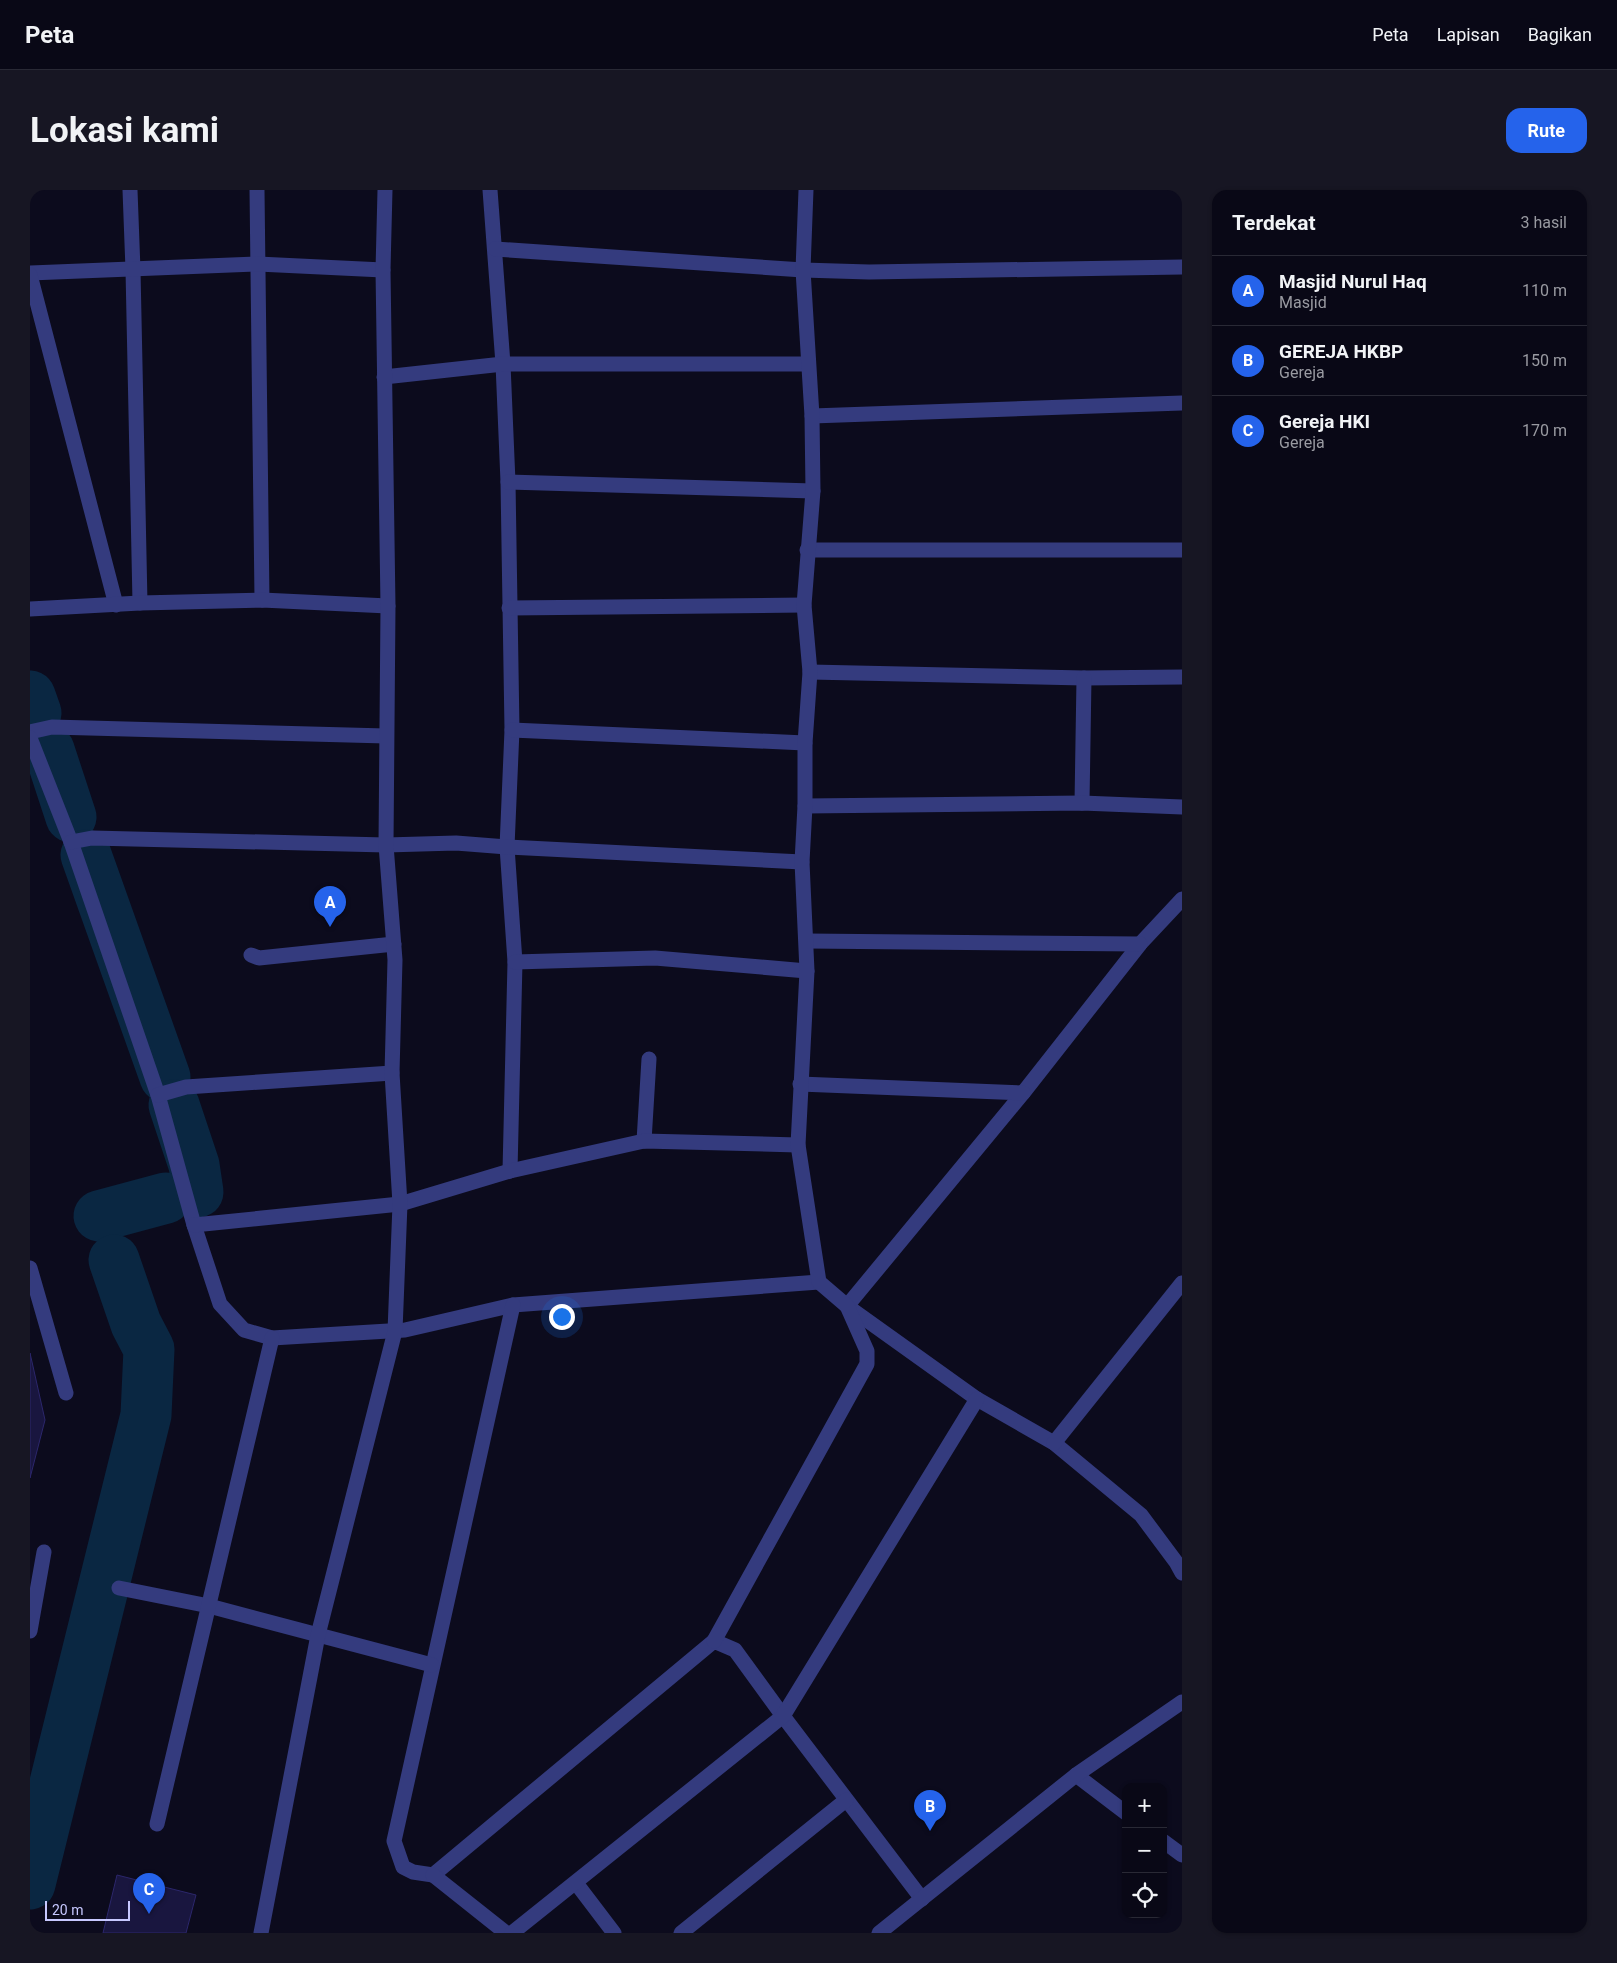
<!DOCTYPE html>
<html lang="id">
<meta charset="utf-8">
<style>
:root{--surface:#090816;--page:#171623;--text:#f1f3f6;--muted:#999aa1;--line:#292935;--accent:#2563eb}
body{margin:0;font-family:Roboto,sans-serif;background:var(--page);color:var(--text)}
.controls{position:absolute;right:15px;bottom:15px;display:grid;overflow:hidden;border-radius:10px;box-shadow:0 1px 4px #0004}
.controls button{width:45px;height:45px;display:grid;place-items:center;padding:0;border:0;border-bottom:1px solid var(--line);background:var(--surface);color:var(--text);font:25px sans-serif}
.scale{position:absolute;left:15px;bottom:12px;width:85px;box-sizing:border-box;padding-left:5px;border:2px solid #c7c8ff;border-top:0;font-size:14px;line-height:18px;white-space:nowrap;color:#c7c8ff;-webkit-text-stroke:4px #0c0b1d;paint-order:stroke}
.you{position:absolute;left:531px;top:1126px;width:18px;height:18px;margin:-12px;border:4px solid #fff;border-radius:50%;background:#1a73e8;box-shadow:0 0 0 8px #1a73e833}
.badge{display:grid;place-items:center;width:32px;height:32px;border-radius:50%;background:var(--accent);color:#fff;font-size:16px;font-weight:700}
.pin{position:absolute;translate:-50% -41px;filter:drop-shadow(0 1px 2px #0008)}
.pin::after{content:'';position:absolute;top:26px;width:18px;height:15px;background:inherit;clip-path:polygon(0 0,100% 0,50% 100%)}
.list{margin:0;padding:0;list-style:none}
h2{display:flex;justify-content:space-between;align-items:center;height:65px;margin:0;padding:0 20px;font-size:21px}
h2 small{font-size:16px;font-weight:400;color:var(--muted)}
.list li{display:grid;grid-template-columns:32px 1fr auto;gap:15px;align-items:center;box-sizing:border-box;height:70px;padding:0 20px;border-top:1px solid var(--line)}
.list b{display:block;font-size:19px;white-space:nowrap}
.list p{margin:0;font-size:16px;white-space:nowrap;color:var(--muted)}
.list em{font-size:16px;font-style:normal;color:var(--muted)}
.icon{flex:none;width:28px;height:28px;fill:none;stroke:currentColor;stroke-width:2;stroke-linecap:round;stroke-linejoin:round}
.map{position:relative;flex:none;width:1152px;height:1743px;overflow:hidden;border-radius:15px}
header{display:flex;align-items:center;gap:30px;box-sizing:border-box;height:70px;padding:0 25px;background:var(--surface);border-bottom:1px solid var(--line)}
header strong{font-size:24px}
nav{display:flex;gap:28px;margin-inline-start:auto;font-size:18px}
.intro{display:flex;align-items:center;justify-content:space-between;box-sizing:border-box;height:120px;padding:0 30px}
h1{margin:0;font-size:35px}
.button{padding:12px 22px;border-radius:15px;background:var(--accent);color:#fff;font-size:18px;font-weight:700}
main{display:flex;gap:30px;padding:0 30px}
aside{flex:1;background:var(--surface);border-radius:15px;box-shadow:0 1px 4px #0004}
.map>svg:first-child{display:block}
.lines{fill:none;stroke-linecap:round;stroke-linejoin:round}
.river{stroke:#0a2742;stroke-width:51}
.building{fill:#19163f;stroke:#2c276c}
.minor{stroke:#343b7e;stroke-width:15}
</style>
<header>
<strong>Peta</strong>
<nav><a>Peta</a><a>Lapisan</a><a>Bagikan</a></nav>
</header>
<div class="intro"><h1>Lokasi kami</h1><a class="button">Rute</a></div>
<main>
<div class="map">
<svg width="1152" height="1743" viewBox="0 0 1152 1743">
<rect width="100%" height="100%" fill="#0c0b1d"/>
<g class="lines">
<g class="river">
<polyline points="0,506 6,523"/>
<polyline points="19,560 41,627"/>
<polyline points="56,665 135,887"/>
<polyline points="144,915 164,975 168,1002"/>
<polyline points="69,1026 136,1008"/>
<polyline points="0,1694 116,1225 119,1159 106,1134 84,1070"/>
</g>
</g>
<g class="building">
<polygon points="0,1163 15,1230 0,1288"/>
<polygon points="87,1685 166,1705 156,1743 73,1743"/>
</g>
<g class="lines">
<g class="minor">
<polyline points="100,0 103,80 110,413"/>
<polyline points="227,0 232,410"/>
<polyline points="460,0 473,174 478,292 482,540 477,657 485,772 480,981"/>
<polyline points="465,59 773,80 839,82 1152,77"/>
<polyline points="0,83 228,74 353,80"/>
<polyline points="0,85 86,415"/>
<polyline points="354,187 473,174 778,174"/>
<polyline points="782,226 1152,213"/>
<polyline points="478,292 783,301"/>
<polyline points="777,360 1152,360"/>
<polyline points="479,418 774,415"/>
<polyline points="0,419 110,413 232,410 358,416"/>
<polyline points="780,482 1054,488 1152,487"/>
<polyline points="482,540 775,553"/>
<polyline points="0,542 22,537 356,546"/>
<polyline points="0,548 41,652 128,905 164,1035 190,1114 214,1140 242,1148 375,1140 483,1115 789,1092"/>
<polyline points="1052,613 1054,488"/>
<polyline points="775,616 1052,613 1152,617"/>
<polyline points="41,652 62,648 356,655 426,653 477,657 772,672"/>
<polyline points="1152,709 1110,754 993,903 817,1116 947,1209 1024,1253 1111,1325 1146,1372 1152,1383"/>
<polyline points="777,751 1110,754"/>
<polyline points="221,765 229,768 364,754"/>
<polyline points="485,772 625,768 777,781"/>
<polyline points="770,894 993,903"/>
<polyline points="128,905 156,897 362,883"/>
<polyline points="614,951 619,869"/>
<polyline points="164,1035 370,1014 480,981 614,951 768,955"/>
<polyline points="0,1078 36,1203"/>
<polyline points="483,1115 364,1651 373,1677 383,1682 403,1685 684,1451 705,1460 753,1526 892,1709"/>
<polyline points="1024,1253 1152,1093"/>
<polyline points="89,1398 179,1416 402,1475"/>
<polyline points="0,1441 14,1362"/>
<polyline points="684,1451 837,1174 837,1161 817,1116 789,1092 768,955 777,781 772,672 775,616 775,553 780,482 774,415 783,301 782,226 773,80 776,0"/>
<polyline points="1046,1585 1096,1623"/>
<polyline points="127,1634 242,1148"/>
<polyline points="1133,1651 1152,1665"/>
<polyline points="403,1685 476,1743"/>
<polyline points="546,1693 584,1743"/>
<polyline points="231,1743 288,1445 365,1141 370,1014 362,883 365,770 356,655 358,416 353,80 355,0"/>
<polyline points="482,1743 753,1526 947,1209"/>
<polyline points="651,1743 816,1610"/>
<polyline points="849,1743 1046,1585 1152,1512"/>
</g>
</g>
</svg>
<div class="controls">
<button>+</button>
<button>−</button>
<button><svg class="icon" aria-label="locate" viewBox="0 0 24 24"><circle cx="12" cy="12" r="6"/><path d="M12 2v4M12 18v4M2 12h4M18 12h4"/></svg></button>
</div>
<div class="scale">20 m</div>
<div class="you"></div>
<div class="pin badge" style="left:300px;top:737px">A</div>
<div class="pin badge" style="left:900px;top:1641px">B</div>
<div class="pin badge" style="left:119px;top:1724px">C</div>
</div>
<aside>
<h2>Terdekat<small>3 hasil</small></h2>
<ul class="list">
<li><span class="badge">A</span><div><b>Masjid Nurul Haq</b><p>Masjid</p></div><em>110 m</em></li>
<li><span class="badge">B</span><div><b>GEREJA HKBP</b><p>Gereja</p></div><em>150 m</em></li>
<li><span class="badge">C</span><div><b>Gereja HKI</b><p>Gereja</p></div><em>170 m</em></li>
</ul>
</aside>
</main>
